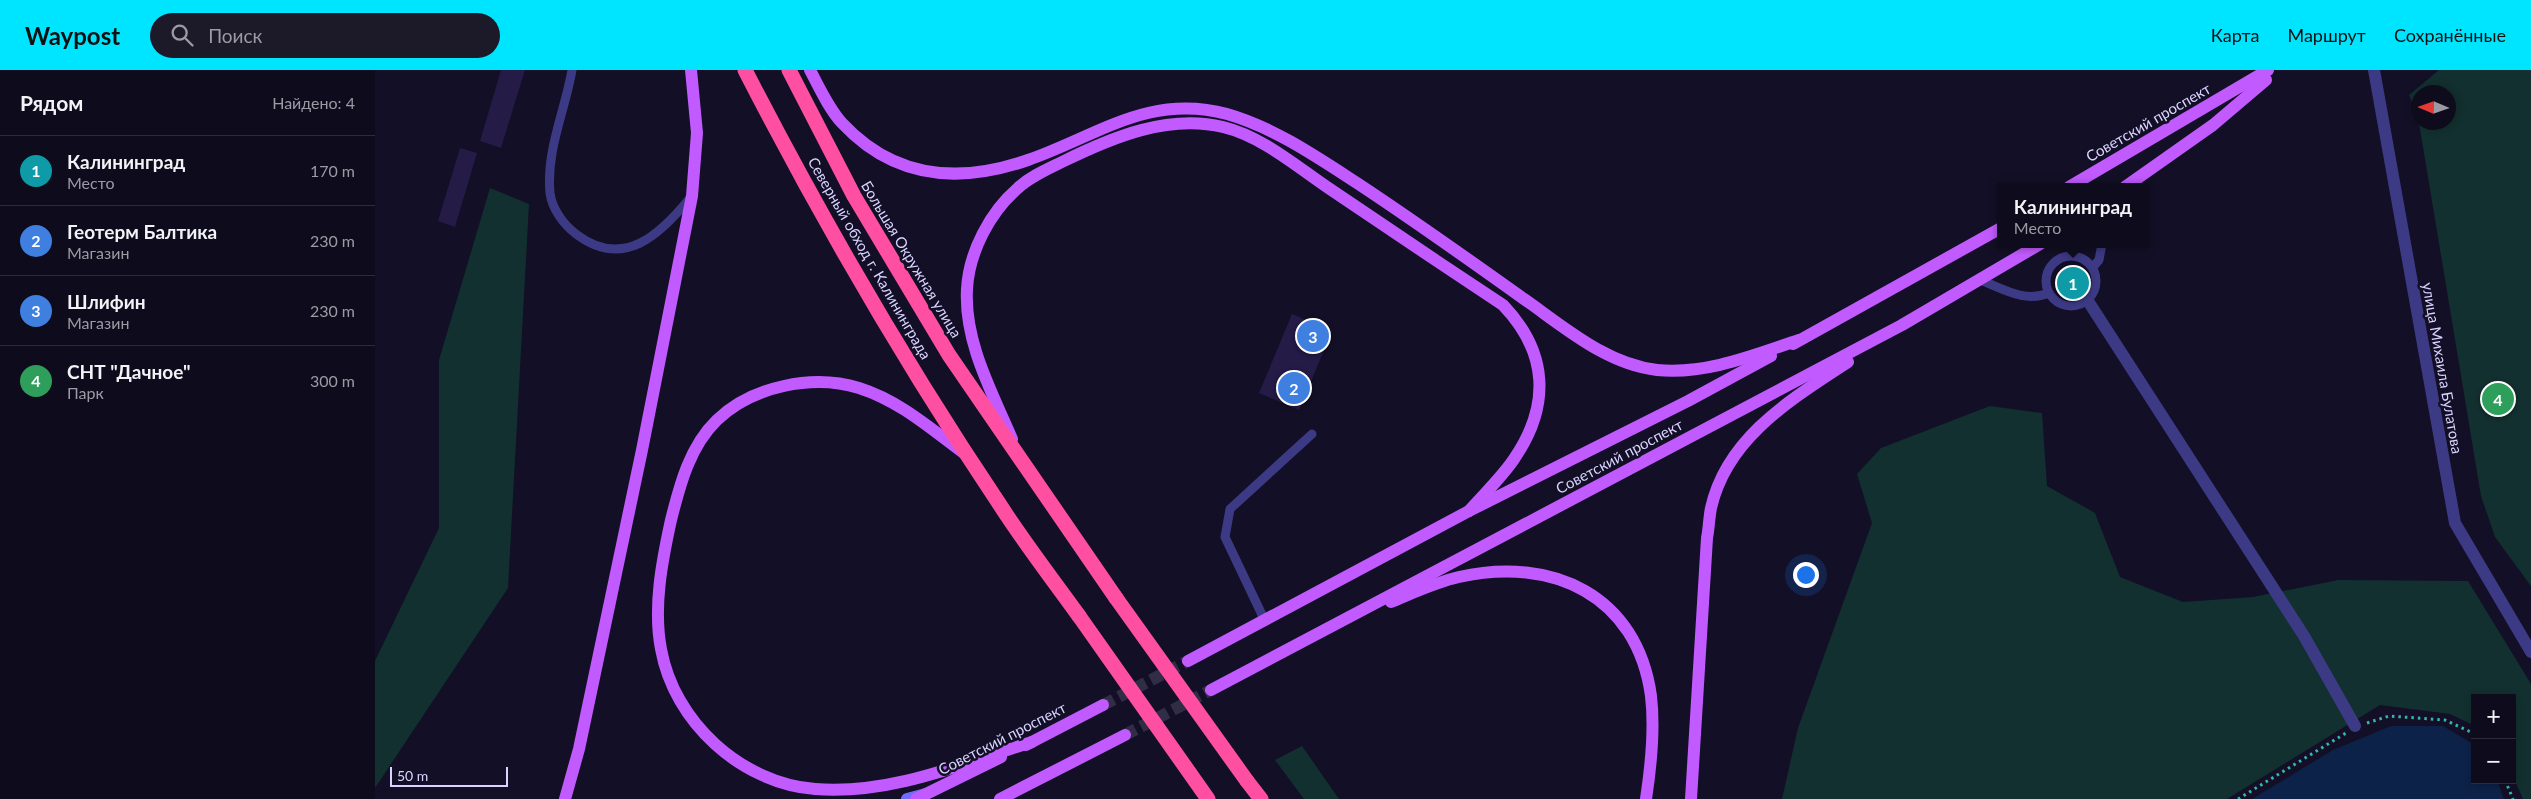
<!DOCTYPE html>
<html lang="ru">
<meta charset="utf-8">
<style>
:root{--surface:#0e0b1c;--page:#1c1929;--text:#f1f3f6;--muted:#9b9ba3;--line:#2e2b3b;--accent:#00e5ff}
body{margin:0;font-family:Lato,sans-serif;background:var(--page);color:var(--text)}
.controls{position:absolute;right:15px;bottom:15px;display:grid;overflow:hidden;border-radius:0px;box-shadow:0 2px 8px #0003}
.controls button{width:45px;height:45px;display:grid;place-items:center;padding:0;border:0;border-bottom:1px solid var(--line);background:var(--surface);color:var(--text);font:25px sans-serif}
.compass{position:absolute;left:2036px;top:15px;width:45px;height:45px;border-radius:50%;background:var(--surface);box-shadow:0 2px 8px #0003;rotate:272deg}
.scale{position:absolute;left:15px;bottom:12px;width:118px;box-sizing:border-box;padding-left:5px;border:2px solid #d9d4ff;border-top:0;font-size:14px;line-height:18px;white-space:nowrap;color:#d9d4ff;-webkit-text-stroke:4px #130f26;paint-order:stroke}
.you{position:absolute;left:1430px;top:504px;width:18px;height:18px;margin:-12px;border:4px solid #fff;border-radius:50%;background:#1a73e8;box-shadow:0 0 0 8px #1a73e833}
.badge{display:grid;place-items:center;width:32px;height:32px;border-radius:50%;background:var(--accent);color:#fff;font-size:16px;font-weight:700}
.pin{position:absolute;translate:-50% -50%;border:2px solid #fff;box-shadow:0 1px 5px #0006}
.popup{position:absolute;left:1622px;top:113px;width:152px;height:65px;box-sizing:border-box;display:grid;place-content:center;border-radius:0px;background:var(--surface);filter:drop-shadow(0 1px 4px #0005);font-size:16px;white-space:nowrap;color:var(--muted)}
.popup b{font-size:19px;color:var(--text)}
.popup::after{content:'';position:absolute;left:50%;top:100%;margin-left:-10px;border:10px solid transparent;border-top-color:var(--surface)}
.list{margin:0;padding:0;list-style:none}
h2{display:flex;justify-content:space-between;align-items:center;height:65px;margin:0;padding:0 20px;font-size:21px}
h2 small{font-size:16px;font-weight:400;color:var(--muted)}
.list li{display:grid;grid-template-columns:32px 1fr auto;gap:15px;align-items:center;box-sizing:border-box;height:70px;padding:0 20px;border-top:1px solid var(--line)}
.list b{display:block;font-size:19px;white-space:nowrap}
.list p{margin:0;font-size:16px;white-space:nowrap;color:var(--muted)}
.list em{font-size:16px;font-style:normal;color:var(--muted)}
.icon{flex:none;width:28px;height:28px;fill:none;stroke:currentColor;stroke-width:2;stroke-linecap:round;stroke-linejoin:round}
.map{position:relative;flex:none;width:2156px;height:729px;overflow:hidden}
header{display:flex;align-items:center;gap:30px;box-sizing:border-box;height:70px;padding:0 25px;background:var(--accent);color:#111}
header strong{font-size:24px}
nav{display:flex;gap:28px;margin-inline-start:auto;font-size:18px}
.search{width:350px;height:45px;background:var(--page);display:flex;align-items:center;gap:12px;box-sizing:border-box;padding:0 18px;border-radius:28px;color:var(--muted);font-size:19px}
main{display:flex}
aside{flex:1;background:var(--surface)}
.map>svg:first-child{display:block}
.green{fill:#12302f}
.water{fill:#0c2248}
.building{fill:#241b47}
.lines{fill:none;stroke-linecap:round;stroke-linejoin:round}
.primary-tunnel{stroke:#312d47;stroke-width:12;stroke-dasharray:12 6;stroke-linecap:butt}
.path{stroke:#2fb8b0;stroke-width:3;stroke-dasharray:2.5 4;stroke-linecap:butt}
.lane{stroke:#3d3a85;stroke-width:9}
.street{stroke:#3d3a85;stroke-width:12}
.secondary{stroke:#6f6bff;stroke-width:12}
.primary{stroke:#c25bff;stroke-width:12}
.highway{stroke:#ff4fa3;stroke-width:15}
.highway-bridge{stroke:#ff4fa3;stroke-width:15}
.labels{text-anchor:middle;dominant-baseline:central;stroke-width:5;stroke-linejoin:round;paint-order:stroke}
.street-label{font-size:15px;fill:#d9d4ff;stroke:#130f26}
</style>
<header>
<strong>Waypost</strong>
<div class="search"><svg class="icon" aria-label="search" viewBox="0 0 24 24"><circle cx="10" cy="10" r="6"/><path d="M15 15l6 6"/></svg>Поиск</div>
<nav><a>Карта</a><a>Маршрут</a><a>Сохранённые</a></nav>
</header>
<main>
<aside>
<h2>Рядом<small>Найдено: 4</small></h2>
<ul class="list">
<li><span class="badge" style="background:#0f9aa8">1</span><div><b>Калининград</b><p>Место</p></div><em>170 m</em></li>
<li><span class="badge" style="background:#3f7fe0">2</span><div><b>Геотерм Балтика</b><p>Магазин</p></div><em>230 m</em></li>
<li><span class="badge" style="background:#3f7fe0">3</span><div><b>Шлифин</b><p>Магазин</p></div><em>230 m</em></li>
<li><span class="badge" style="background:#2e9e5b">4</span><div><b>СНТ &quot;Дачное&quot;</b><p>Парк</p></div><em>300 m</em></li>
</ul>
</aside>
<div class="map">
<svg width="2156" height="729" viewBox="0 0 2156 729">
<rect width="100%" height="100%" fill="#130f26"/>
<g class="green">
<polygon points="2064,0 2156,0 2156,516 2120,467 2106,426 2044,53 2074,52 2074,22 2044,22 2043,47 2034,25"/>
<polygon points="115,118 154,134 133,518 0,718 0,591 64,458 64,290"/>
<polygon points="1615,336 1667,343 1672,416 1720,443 1745,507 1808,532 1878,527 1963,510 2093,511 2156,614 2156,729 2148,729 2137,704 2137,628 2100,628 2100,656 2075,644 2005,635 1852,729 1407,729 1423,658 1497,453 1482,404 1506,378"/>
<polygon points="927,676 964,729 929,729 900,690"/>
</g>
<polygon class="water" points="2016,656 2068,656 2100,675 2100,710 2122,710 2129,729 1877,729 1958,680"/>
<g class="building">
<polygon points="126,0 150,0 126,78 105,71"/>
<polygon points="85,78 102,83 80,157 63,151"/>
<polygon points="917,244 957,261 924,340 884,323"/>
</g>
<g class="lines">
<g class="primary-tunnel">
<polyline points="728,635 813,591"/>
<polyline points="750,665 836,620"/>
</g>
<g class="path">
<polyline points="1992,653 2014,646 2070,650 2100,664"/>
<polyline points="2130,710 2138,729"/>
<polyline points="1863,729 1971,663"/>
</g>
<g class="lane">
<path d="M197 0C190 41 171 80 175 123 177 139 189 155 201 164 248 200 285 165 315 128"/>
<circle cx="1696" cy="211" r="25"/>
<polyline points="1718,197 1724,190 1727,174"/>
<path d="M1605 210C1629 219 1649 233 1674 223"/>
<polyline points="890,551 850,467 855,439 937,364"/>
</g>
<g class="street">
<polyline points="1999,0 2080,453 2156,582"/>
<polyline points="1713,231 1929,566 1980,656"/>
</g>
<polyline class="secondary" points="532,729 551,724"/>
<g class="primary">
<path d="M435 0C444 17 454 39 467 53 519 109 584 114 653 90 722 66 774 23 852 44 898 57 942 87 982 113 1038 150 1093 189 1149 229 1189 257 1231 294 1282 300 1331 305 1379 285 1424 270"/>
<polyline points="1694,117 1893,0"/>
<polyline points="1750,117 1838,55 1891,10"/>
<polyline points="1418,274 1626,158"/>
<path d="M637 369C617 322 589 272 592 219 594 182 615 142 643 118 656 106 673 99 689 91 738 67 793 44 848 57 886 66 921 96 952 117 1011 157 1069 196 1128 235 1173 282 1176 335 1139 389 1127 407 1109 424 1094 441"/>
<path d="M590 384C556 359 525 331 484 318 438 304 377 316 342 350 315 376 305 414 296 450 287 491 278 537 286 579 299 652 366 713 440 719 515 725 587 694 657 672"/>
<path d="M1016 532C1038 523 1061 512 1084 507 1177 486 1262 525 1276 626 1280 660 1276 696 1271 729"/>
<polyline points="813,591 1094,441 1313,331 1396,286"/>
<polyline points="836,620 1527,255 1665,174"/>
<polyline points="651,675 728,635"/>
<polyline points="190,729 204,679 267,380 317,126 322,63 316,0"/>
<polyline points="541,729 626,687"/>
<polyline points="625,729 750,665"/>
<path d="M1316 729 1332 468C1334 458 1334 448 1336 438 1352 367 1417 329 1473 292"/>
</g>
<g class="highway">
<path d="M370 0C447 150 533 298 627 438 651 475 678 510 704 546"/>
<polyline points="414,0 479,126 574,285 741,528"/>
<polyline points="872,711 886,729"/>
</g>
<g class="highway-bridge">
<polyline points="741,528 872,711"/>
<polyline points="704,546 833,729"/>
</g>
</g>
<g class="labels">
<g class="street-label">
<text transform="translate(1773 52) rotate(-30)">Советский проспект</text>
<text transform="translate(495 188) rotate(60)">Северный обход г. Калининграда</text>
<text transform="translate(537 189) rotate(59)">Большая Окружная улица</text>
<text transform="translate(2068 298) rotate(80)">улица Михаила Булатова</text>
<text transform="translate(1244 386) rotate(-28)">Советский проспект</text>
<text transform="translate(627 668) rotate(-27)">Советский проспект</text>
</g>
</g>
</svg>
<div class="controls">
<button>+</button>
<button>−</button>
</div>
<svg class="compass" viewBox="-18 -18 36 36"><path d="M0-13l5 13h-10z" fill="#e53935"/><path d="M0 13l5-13h-10z" fill="#9b9ba3"/></svg>
<div class="scale">50 m</div>
<div class="you"></div>
<div class="pin badge" style="left:1698px;top:213px;background:#0f9aa8">1</div>
<div class="popup"><b>Калининград</b>Место</div>
<div class="pin badge" style="left:919px;top:318px;background:#3f7fe0">2</div>
<div class="pin badge" style="left:938px;top:266px;background:#3f7fe0">3</div>
<div class="pin badge" style="left:2123px;top:329px;background:#2e9e5b">4</div>
</div>
</main>
